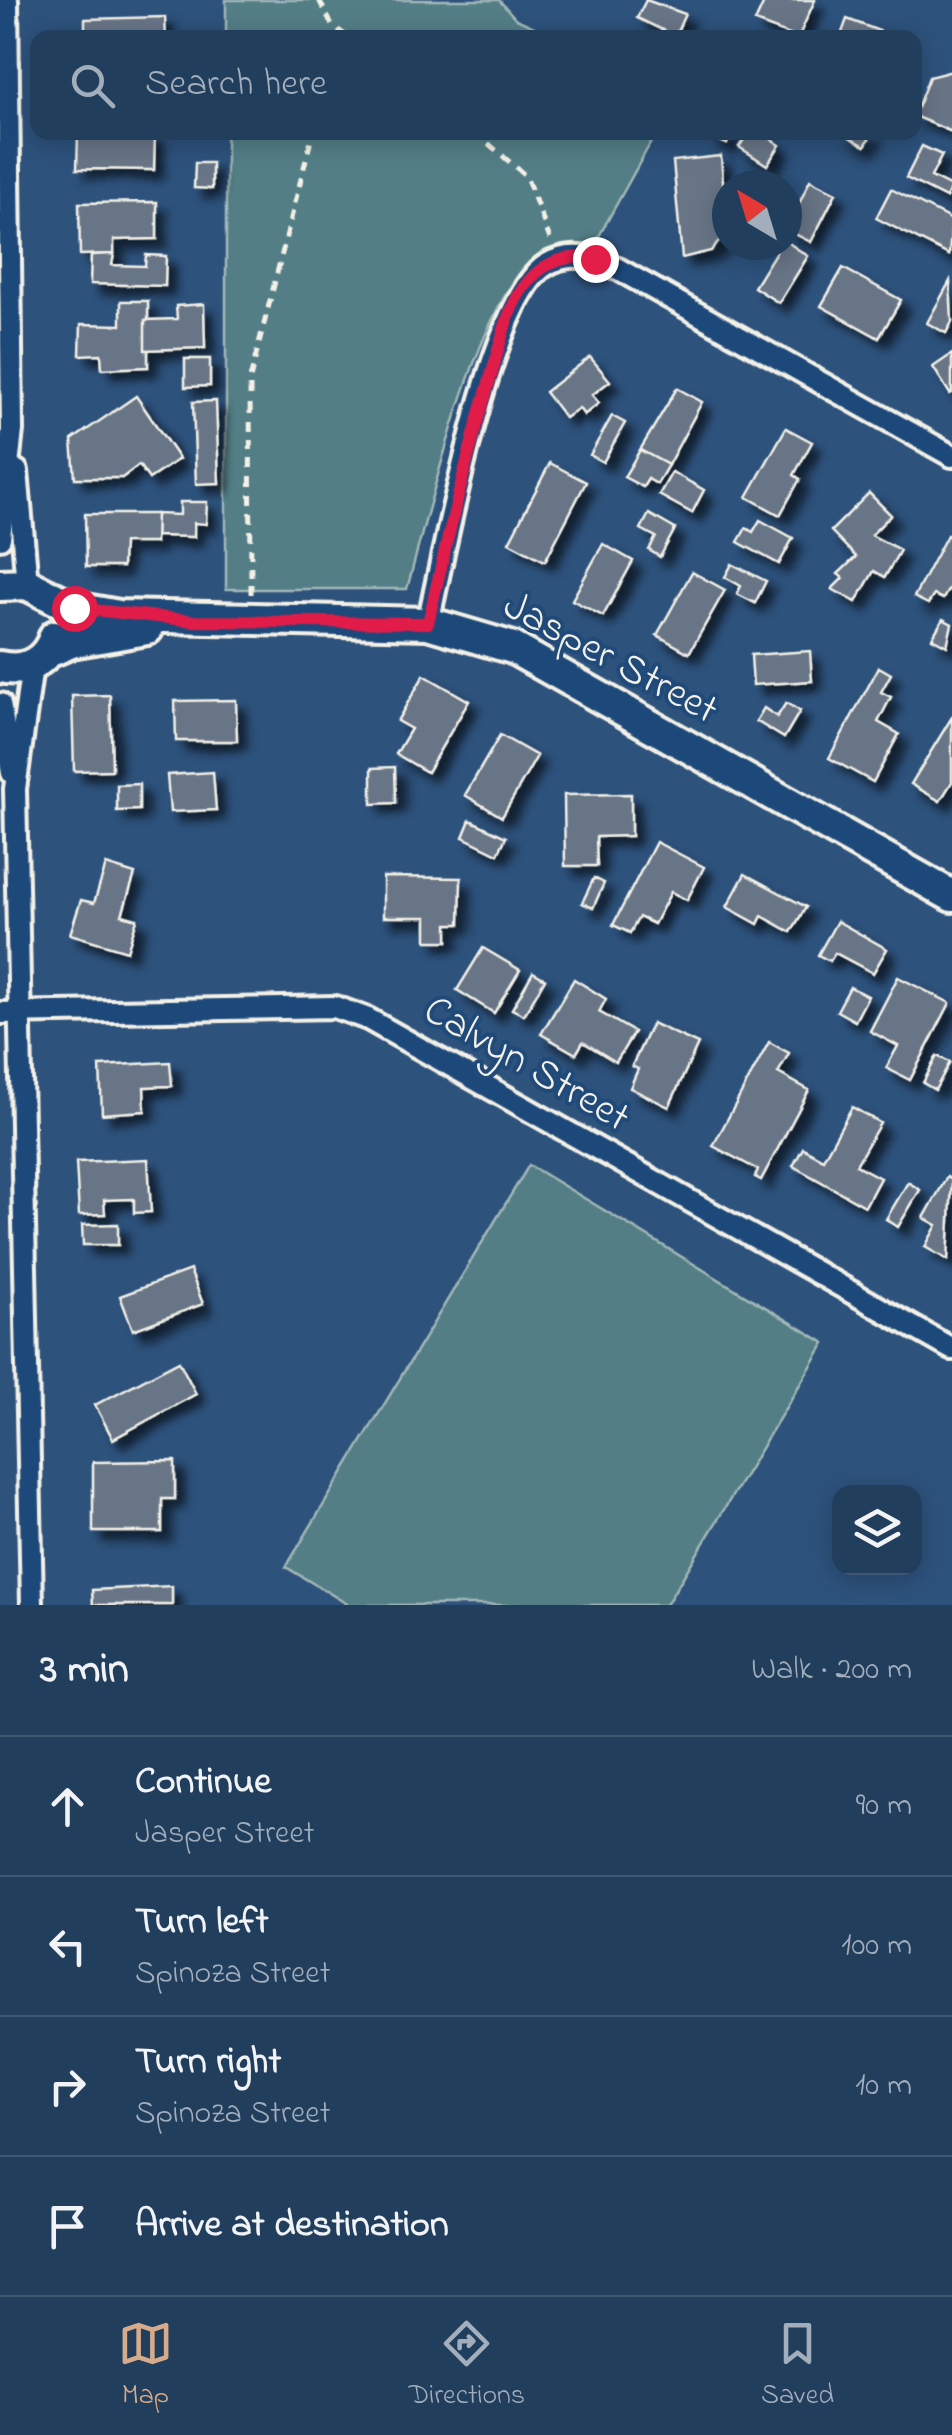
<!DOCTYPE html>
<meta charset="utf-8">
<style>
:root{--surface:#223e5d;--page:#2a4563;--text:#f1f3f6;--muted:#a2aebc;--line:#3f5772;--accent:#d6ab8b}
body{margin:0;font-family:"Indie Flower",sans-serif;background:var(--page);color:var(--text)}
.controls{position:absolute;right:30px;bottom:30px;display:grid;overflow:hidden;border-radius:20px;box-shadow:0 5px 25px #0003}
.controls button{width:90px;height:90px;display:grid;place-items:center;padding:0;border:0;border-bottom:2px solid var(--line);background:var(--surface);color:var(--text);font:50px sans-serif}
.compass{position:absolute;left:712px;top:170px;width:90px;height:90px;border-radius:50%;background:var(--surface);box-shadow:0 5px 25px #0003;rotate:322deg}
.stop{position:absolute;width:30px;height:30px;margin:-22px;border:8px solid #e11d48;border-radius:50%;background:#fff}
.stop.end{background:#e11d48;border-color:#fff;box-shadow:0 2px 10px #0008}
.list{margin:0;padding:0;list-style:none}
h2{display:flex;justify-content:space-between;align-items:center;height:130px;margin:0;padding:0 40px;font-size:42px}
h2 small{font-size:32px;font-weight:400;color:var(--muted)}
.list li{display:grid;grid-template-columns:65px 1fr auto;gap:30px;align-items:center;box-sizing:border-box;height:140px;padding:0 40px;border-top:2px solid var(--line)}
.list b{display:block;font-size:38px;white-space:nowrap}
.list p{margin:0;font-size:32px;white-space:nowrap;color:var(--muted)}
.list em{font-size:32px;font-style:normal;color:var(--muted)}
.icon{flex:none;width:55px;height:55px;fill:none;stroke:currentColor;stroke-width:2;stroke-linecap:round;stroke-linejoin:round}
.map{position:relative;flex:none;width:952px;height:1605px;overflow:hidden}
.search{position:absolute;background:var(--surface);box-shadow:0 5px 25px #0003;left:30px;right:30px;top:30px;height:110px;display:flex;align-items:center;gap:25px;box-sizing:border-box;padding:0 35px;border-radius:20px;color:var(--muted);font-size:38px}
.sheet{height:690px;background:var(--surface)}
nav{display:flex;justify-content:space-around;align-items:center;box-sizing:border-box;height:140px;border-top:2px solid var(--line);background:var(--surface);font-size:28px;color:var(--muted)}
nav a{display:grid;justify-items:center;gap:5px}
nav .on{color:var(--accent)}
.map>svg:first-child{display:block}
.green{fill:#527e86;stroke:#a3b8b7;stroke-width:2.5}
.building{fill:#677486;stroke:#f4f1e8;stroke-width:2.5;filter:url(#shadow)}
.lines{fill:none;stroke-linecap:round;stroke-linejoin:round}
.street-casing{stroke:#f4f1e8;stroke-width:28}
.secondary-casing{stroke:#f4f1e8;stroke-width:38}
.path{stroke:#f4f1e8;stroke-width:5;stroke-dasharray:10 8;stroke-linecap:butt}
.street{stroke:#1f4a7a;stroke-width:20}
.secondary{stroke:#1f4a7a;stroke-width:30}
.route{stroke:#e11d48;stroke-width:12}
.labels{text-anchor:middle;dominant-baseline:central;stroke-width:8;stroke-linejoin:round;paint-order:stroke}
.street-label{font-size:42px;fill:#f4f1e8;stroke:#1f4a7a}
</style>
<div class="map">
<svg width="952" height="1605" viewBox="0 0 952 1605">
<defs>
<filter id="shadow"><feDropShadow dx="9" dy="9" stdDeviation="5" flood-color="#0009"/></filter>
</defs>
<rect width="100%" height="100%" fill="#2d527c"/>
<filter id="ink" filterUnits="userSpaceOnUse"><feTurbulence type="fractalNoise" baseFrequency=".01" numOctaves="2"/><feDisplacementMap in="SourceGraphic" scale="20" xChannelSelector="R" yChannelSelector="G"/><feConvolveMatrix kernelMatrix="1 2 1 2 8 2 1 2 1" color-interpolation-filters="sRGB"/></filter>
<g filter="url(#ink)">
<g class="green">
<polygon points="226,0 499,0 516,19 557,37 226,37"/>
<path d="M226 133H656L594 245C575 245 552 244 536 256 477 301 428 513 407 589H226Z"/>
<polygon points="529,1165 825,1343 666,1605 349,1605 286,1567"/>
</g>
<g class="building">
<polygon points="646,0 685,14 675,36 637,18"/>
<polygon points="765,0 815,0 798,38 755,22"/>
<polygon points="165,17 166,38 85,38 85,19"/>
<polygon points="847,19 898,38 840,38"/>
<polygon points="952,71 952,132 914,116 929,77"/>
<polygon points="710,132 732,132 727,144 708,136"/>
<polygon points="749,132 761,132 780,145 767,165 739,147"/>
<polygon points="841,132 873,132 865,146"/>
<polygon points="78,133 155,134 154,170 77,169"/>
<polygon points="922,146 942,155 931,177 951,187 946,198 906,178"/>
<polygon points="721,156 727,232 711,251 682,258 673,161"/>
<polygon points="195,163 212,163 212,189 194,188"/>
<polygon points="810,180 836,193 811,242 787,230"/>
<polygon points="891,189 952,220 949,255 876,218"/>
<polygon points="157,202 157,239 114,240 114,254 80,255 79,203"/>
<polygon points="787,242 808,256 779,303 754,287 780,245"/>
<polygon points="114,254 112,265 145,266 146,255 166,256 165,286 90,284 91,255"/>
<polygon points="843,268 901,300 879,338 821,306"/>
<polygon points="950,281 952,322 946,333 927,323"/>
<polygon points="121,301 148,301 148,367 102,369 101,354 80,355 81,324 121,325"/>
<polygon points="204,304 205,348 145,350 145,320 177,319 176,306"/>
<polygon points="952,354 952,393 950,394 933,367"/>
<polygon points="590,357 610,381 592,395 599,403 584,415 579,408 565,418 545,392"/>
<polygon points="185,359 210,359 210,386 185,387"/>
<polygon points="677,388 702,402 668,465 640,450"/>
<polygon points="136,396 179,459 149,479 139,465 122,478 75,478 72,440"/>
<polygon points="216,401 219,483 196,484 193,402"/>
<polygon points="612,416 625,423 603,462 590,455"/>
<polygon points="786,428 812,442 794,475 800,479 780,515 747,497"/>
<polygon points="640,450 668,465 657,484 648,479 643,487 624,477"/>
<polygon points="550,463 586,482 545,561 509,542"/>
<polygon points="672,472 704,490 692,513 659,495"/>
<polygon points="869,493 891,515 871,535 900,550 885,577 874,571 856,602 832,589 843,578 838,574 856,557 831,531"/>
<polygon points="180,502 207,502 206,524 194,523 194,537 155,536 156,514 180,515"/>
<polygon points="85,514 156,514 155,543 123,543 122,567 86,567"/>
<polygon points="649,514 675,529 660,557 649,550 656,537 641,529"/>
<polygon points="760,520 793,538 779,564 738,542 746,528 753,532"/>
<polygon points="947,535 952,537 952,583 943,599 934,595 928,604 914,597"/>
<polygon points="603,544 633,561 603,616 572,600"/>
<polygon points="732,564 766,581 755,603 737,594 741,586 725,577"/>
<polygon points="692,572 725,590 689,653 657,635"/>
<polygon points="943,619 952,624 947,646 932,638"/>
<polygon points="810,651 812,681 753,685 751,655"/>
<polygon points="879,667 891,674 881,692 891,697 878,722 899,734 873,782 829,758"/>
<polygon points="424,675 469,701 427,772 396,754 411,729 397,721"/>
<polygon points="110,695 112,770 74,771 72,696"/>
<polygon points="236,700 237,741 176,741 175,701"/>
<polygon points="786,703 800,711 784,738 756,721 764,708 777,717"/>
<polygon points="952,717 952,782 940,801 911,784"/>
<polygon points="500,735 537,756 502,817 465,795"/>
<polygon points="395,767 396,803 372,804 372,768"/>
<polygon points="213,772 216,810 170,812 167,775"/>
<polygon points="139,784 139,810 117,811 117,785"/>
<polygon points="631,794 631,836 596,837 597,866 565,866 564,795"/>
<polygon points="470,820 506,837 498,854 463,837"/>
<polygon points="656,842 704,867 687,900 671,892 654,924 639,917 630,933 613,925"/>
<polygon points="106,865 135,874 122,915 137,919 127,951 70,934 81,900 94,903"/>
<polygon points="745,874 806,907 791,932 762,916 758,924 727,907"/>
<polygon points="383,877 461,878 460,924 448,924 448,941 427,941 427,917 383,917"/>
<polygon points="594,878 604,883 593,908 582,903"/>
<polygon points="837,921 887,949 873,973 835,953 830,961 818,955"/>
<polygon points="483,948 520,970 494,1013 457,990"/>
<polygon points="533,972 545,979 524,1015 512,1009"/>
<polygon points="898,977 950,1003 910,1080 886,1068 898,1046 870,1031"/>
<polygon points="574,979 606,999 599,1012 634,1032 616,1062 583,1042 576,1054 541,1034"/>
<polygon points="850,987 868,996 855,1021 837,1011"/>
<polygon points="652,1023 698,1044 669,1107 630,1088 638,1069 632,1066"/>
<polygon points="769,1042 789,1053 778,1073 809,1090 761,1180 755,1177 758,1170 713,1146"/>
<polygon points="937,1056 950,1062 935,1090 923,1083"/>
<polygon points="170,1062 172,1086 144,1087 145,1111 102,1114 100,1066"/>
<polygon points="852,1107 880,1123 856,1165 880,1178 865,1206 793,1166 803,1148 823,1159"/>
<polygon points="148,1159 151,1212 134,1213 134,1199 104,1200 105,1214 79,1215 76,1162"/>
<polygon points="947,1177 952,1180 948,1260 925,1247 937,1225 924,1218"/>
<polygon points="908,1182 920,1190 898,1227 886,1219"/>
<polygon points="118,1224 118,1245 83,1245 82,1225"/>
<polygon points="190,1270 203,1304 133,1330 120,1296"/>
<polygon points="179,1361 196,1394 113,1439 95,1405"/>
<polygon points="175,1461 175,1499 162,1499 162,1532 93,1532 93,1462"/>
<polygon points="172,1586 172,1605 93,1605 92,1590"/>
</g>
<g class="lines">
<defs>
<g id="street">
<polyline points="17,471 27,584"/>
<polyline points="0,538 12,430 7,0"/>
<path d="M428 623C444 554 490 299 546 265 571 250 593 258 618 269L952 456"/>
<polyline points="32,666 15,789 32,1605"/>
<polyline points="0,704 12,773"/>
<polyline points="0,1013 335,1007 368,1019 952,1349"/>
</g>
<g id="secondary">
<polyline points="0,585 27,584 74,608 119,616 428,623 513,648 952,896"/>
<polyline points="48,652 71,642 147,629"/>
<path d="M0 667C26 673 47 661 55 636"/>
</g>
</defs>
<use href="#street" class="street-casing"/>
<use href="#secondary" class="secondary-casing"/>
<g class="path">
<polyline points="319,0 332,25 349,38"/>
<polyline points="475,132 526,176 550,239"/>
<polyline points="251,594 250,379 313,132"/>
</g>
<use href="#street" class="street"/>
<use href="#secondary" class="secondary"/>
</g>
</g>
<g class="lines" filter="url(#ink)">
<path class="route" d="M74 608 195 621 428 623C447 540 466 458 491 376 500 346 506 308 527 283 545 260 568 254 595 259"/>
</g>
<g class="labels">
<g class="street-label">
<text transform="translate(610 659) rotate(28)">Jasper Street</text>
<text transform="translate(526 1065) rotate(30)">Calvyn Street</text>
</g>
</g>
</svg>
<div class="controls">
<button><svg class="icon" aria-label="layers" viewBox="0 0 24 24"><path d="M12 4l9 5-9 5-9-5zM3 14l9 5 9-5"/></svg></button>
</div>
<svg class="compass" viewBox="-18 -18 36 36"><path d="M0-13l5 13h-10z" fill="#e53935"/><path d="M0 13l5-13h-10z" fill="#a2aebc"/></svg>
<div class="stop" style="left:74px;top:608px"></div>
<div class="stop end" style="left:595px;top:259px"></div>
<div class="search"><svg class="icon" aria-label="search" viewBox="0 0 24 24"><circle cx="10" cy="10" r="6"/><path d="M15 15l6 6"/></svg>Search here</div>
</div>
<section class="sheet">
<h2>3 min<small>Walk · 200 m</small></h2>
<ul class="list">
<li><svg class="icon" aria-label="ahead" viewBox="0 0 24 24"><path d="M12 20V5M6 11l6-6 6 6"/></svg><div><b>Continue</b><p>Jasper Street</p></div><em>90 m</em></li>
<li><svg class="icon" aria-label="left" viewBox="0 0 24 24"><path d="M17 20v-9H6M10 6l-5 5 5 5"/></svg><div><b>Turn left</b><p>Spinoza Street</p></div><em>100 m</em></li>
<li><svg class="icon" aria-label="right" viewBox="0 0 24 24"><path d="M7 20v-9h11M14 6l5 5-5 5"/></svg><div><b>Turn right</b><p>Spinoza Street</p></div><em>10 m</em></li>
<li><svg class="icon" aria-label="arrive" viewBox="0 0 24 24"><path d="M6 21V4h12l-3 4 3 4H6"/></svg><div><b>Arrive at destination</b></div></li>
</ul>
</section>
<nav>
<a class="on"><svg class="icon" aria-label="map" viewBox="0 0 24 24"><path d="M3 6l6-2 6 2 6-2v14l-6 2-6-2-6 2zM9 4v14M15 6v14"/></svg>Map</a>
<a><svg class="icon" aria-label="directions" viewBox="0 0 24 24"><path d="M12 3l9 9-9 9-9-9zM9 14v-3h6M13 9l2 2-2 2"/></svg>Directions</a>
<a><svg class="icon" aria-label="saved" viewBox="0 0 24 24"><path d="M7 4h10v16l-5-4-5 4z"/></svg>Saved</a>
</nav>
